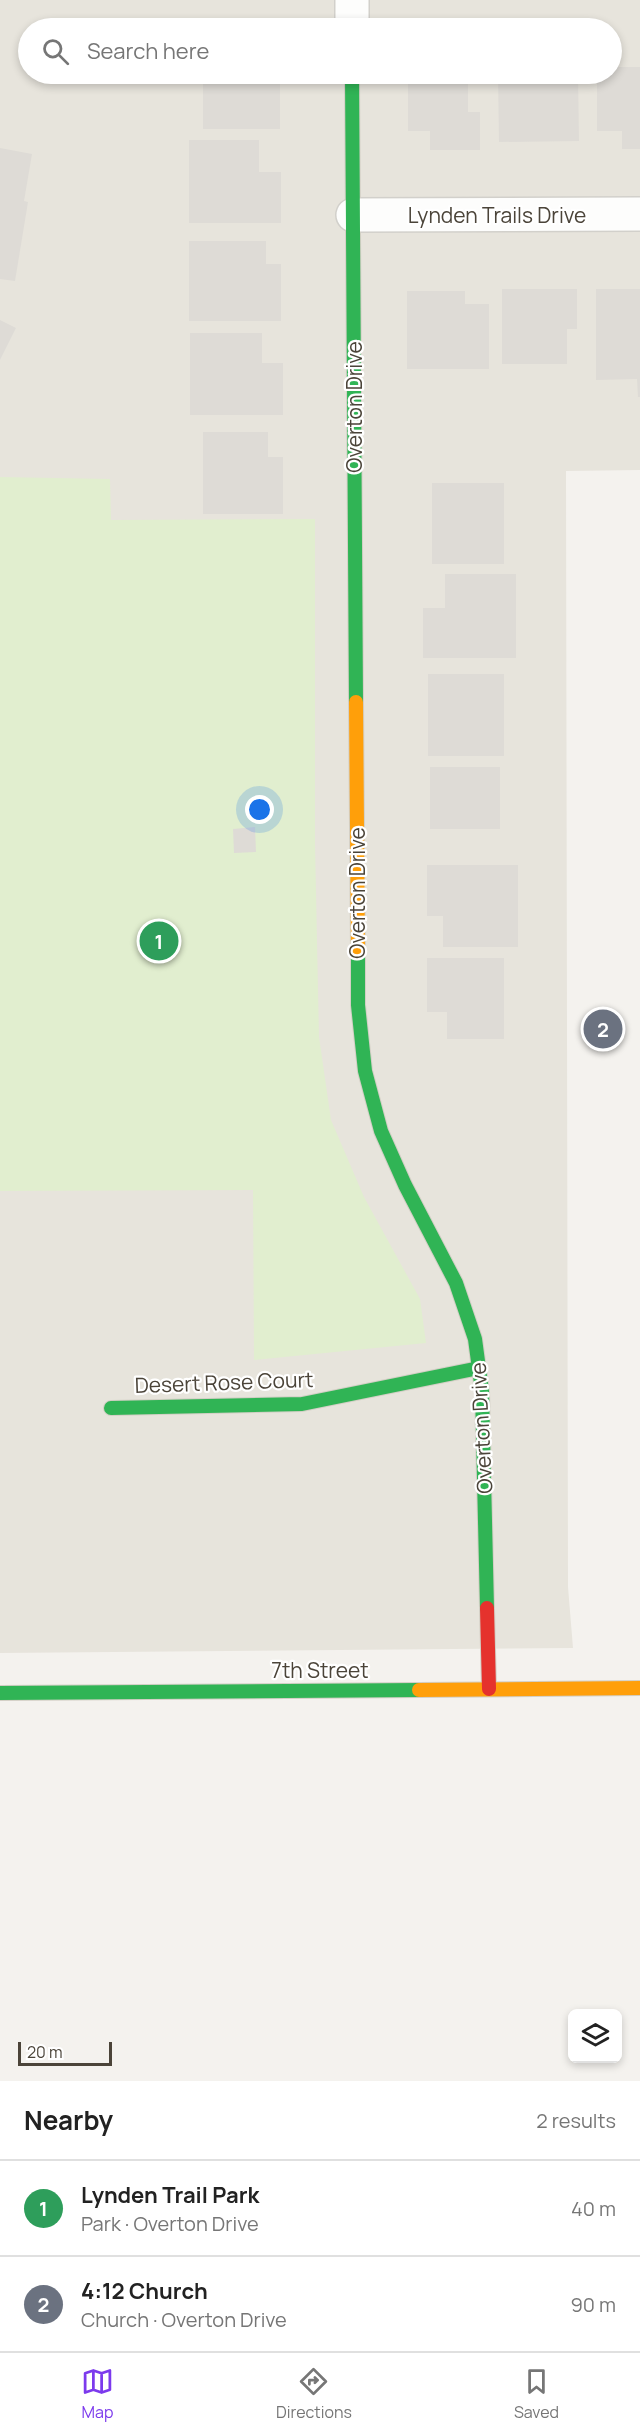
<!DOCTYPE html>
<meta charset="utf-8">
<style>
:root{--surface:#fff;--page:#f6f6f6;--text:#222;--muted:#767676;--line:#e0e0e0;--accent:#7c3aed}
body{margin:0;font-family:Manrope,sans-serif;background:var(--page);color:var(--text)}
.controls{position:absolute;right:18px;bottom:18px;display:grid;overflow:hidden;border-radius:9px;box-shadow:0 3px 9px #0003}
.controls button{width:54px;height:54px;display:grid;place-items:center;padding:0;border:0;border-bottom:2px solid var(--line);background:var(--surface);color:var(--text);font:30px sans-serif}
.scale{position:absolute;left:18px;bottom:15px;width:94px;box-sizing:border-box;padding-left:6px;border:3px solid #4b4439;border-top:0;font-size:16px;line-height:21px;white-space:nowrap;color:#4b4439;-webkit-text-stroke:4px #fff;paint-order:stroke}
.you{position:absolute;left:260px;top:810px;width:21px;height:21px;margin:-15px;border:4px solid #fff;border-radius:50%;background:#1a73e8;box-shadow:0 0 0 9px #1a73e833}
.badge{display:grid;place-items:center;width:39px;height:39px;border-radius:50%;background:var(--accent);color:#fff;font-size:20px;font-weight:700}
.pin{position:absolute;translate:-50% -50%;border:3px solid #fff;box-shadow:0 2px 6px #0006}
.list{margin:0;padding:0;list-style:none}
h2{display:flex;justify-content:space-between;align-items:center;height:78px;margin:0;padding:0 24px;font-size:26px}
h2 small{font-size:20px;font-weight:400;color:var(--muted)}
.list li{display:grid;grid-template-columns:39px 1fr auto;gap:18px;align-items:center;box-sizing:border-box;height:96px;padding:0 24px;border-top:2px solid var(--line)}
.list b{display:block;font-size:22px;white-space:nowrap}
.list p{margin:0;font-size:20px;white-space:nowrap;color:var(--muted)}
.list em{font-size:20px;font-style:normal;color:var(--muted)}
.icon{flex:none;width:33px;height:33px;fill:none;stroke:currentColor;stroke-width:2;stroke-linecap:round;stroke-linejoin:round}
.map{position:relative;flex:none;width:640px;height:2081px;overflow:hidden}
.search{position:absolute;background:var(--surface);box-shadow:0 3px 9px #0003;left:18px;right:18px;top:18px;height:66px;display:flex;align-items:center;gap:15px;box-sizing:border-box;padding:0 21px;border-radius:33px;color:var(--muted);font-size:22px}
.sheet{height:270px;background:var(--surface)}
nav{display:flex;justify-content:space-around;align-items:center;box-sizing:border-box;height:84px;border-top:2px solid var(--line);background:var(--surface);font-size:16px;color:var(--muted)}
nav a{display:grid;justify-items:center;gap:3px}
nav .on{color:var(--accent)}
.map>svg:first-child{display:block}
.residential{fill:#e7e4dc;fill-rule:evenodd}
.green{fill:#e1eecf}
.building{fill:#dedbd6}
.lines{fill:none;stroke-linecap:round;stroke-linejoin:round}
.street-casing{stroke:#d2d0cb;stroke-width:36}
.fast-casing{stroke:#d3cfc5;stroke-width:16}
.slow-casing{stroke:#d3cfc5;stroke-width:16}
.jam-casing{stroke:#d3cfc5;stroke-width:16}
.street{stroke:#fdfdfc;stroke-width:33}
.fast{stroke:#30b455;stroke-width:14}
.slow{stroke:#ff9f0a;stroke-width:14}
.jam{stroke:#e5322d;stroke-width:14}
.labels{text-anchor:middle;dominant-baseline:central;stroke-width:4.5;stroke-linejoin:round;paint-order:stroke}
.street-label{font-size:21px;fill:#4b4439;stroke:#fff}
</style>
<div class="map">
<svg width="640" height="2081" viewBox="0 0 640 2081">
<rect width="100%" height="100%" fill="#f4f2ee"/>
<path class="residential" d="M0 0H640V470L566 471 568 1587 573 1648 0 1653ZM28 28H612V74H28Z"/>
<polygon class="green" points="0,477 110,479 111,520 315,519 315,844 319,1037 331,1120 364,1197 420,1299 426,1343 254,1360 253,1190 0,1191"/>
<g class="building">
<polygon points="612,67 640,67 640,149 622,149 622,131 597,131 597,74 612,74"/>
<rect x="203" y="74" width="77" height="55"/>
<polygon points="498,74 578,74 579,141 499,142"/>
<polygon points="408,75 468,75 468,112 480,112 480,150 430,150 430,131 408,131"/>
<polygon points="189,140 259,140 259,172 281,172 281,223 189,223"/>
<polygon points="0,148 32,154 24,201 28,202 15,281 0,279"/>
<polygon points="189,241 266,241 266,264 281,264 281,321 189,321"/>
<polygon points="502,289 577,289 577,329 567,329 567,364 502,364"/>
<polygon points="596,289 640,289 640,397 638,397 637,379 596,380"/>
<polygon points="407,291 465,291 465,304 489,304 489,369 407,369"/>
<polygon points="0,320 16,328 0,360"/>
<polygon points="190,333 262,333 262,363 283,363 283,415 190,415"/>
<polygon points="203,432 268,432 268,457 283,457 283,514 203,514"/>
<rect x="432" y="483" width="72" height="81"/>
<polygon points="445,574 516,574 516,658 423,658 423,608 445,608"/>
<rect x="428" y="674" width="76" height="82"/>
<rect x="430" y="767" width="70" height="62"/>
<polygon points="255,827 256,852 234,853 233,829"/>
<polygon points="427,865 518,865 518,947 443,947 443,916 427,916"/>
<polygon points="427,958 504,958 504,1039 447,1039 447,1012 427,1012"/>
</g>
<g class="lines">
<defs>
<g id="street">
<polyline points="352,0 352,28"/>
<polyline points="353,215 640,214"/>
</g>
<g id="fast">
<polyline points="352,74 356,702"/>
<polyline points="358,952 358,1005 365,1071 381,1131 405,1185 456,1283 475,1339 482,1391 487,1608"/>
<polyline points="111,1408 302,1404 479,1368"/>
<polyline points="0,1693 419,1690"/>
</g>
<g id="slow">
<polyline points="356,702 358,952"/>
<polyline points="419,1690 640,1688"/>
</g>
<polyline id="jam" points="487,1608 489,1689"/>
</defs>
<use href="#street" class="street-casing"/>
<use href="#fast" class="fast-casing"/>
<use href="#slow" class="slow-casing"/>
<use href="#jam" class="jam-casing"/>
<use href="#street" class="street"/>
<use href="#fast" class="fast"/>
<use href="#slow" class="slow"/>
<use href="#jam" class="jam"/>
</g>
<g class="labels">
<g class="street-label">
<text x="497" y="215">Lynden Trails Drive</text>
<text transform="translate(354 407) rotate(-90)">Overton Drive</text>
<text transform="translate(357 893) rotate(-90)">Overton Drive</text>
<text transform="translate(224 1382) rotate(-2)">Desert Rose Court</text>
<text transform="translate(481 1428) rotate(-93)">Overton Drive</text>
<text x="320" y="1670">7th Street</text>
</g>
</g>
</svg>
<div class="controls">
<button><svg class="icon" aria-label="layers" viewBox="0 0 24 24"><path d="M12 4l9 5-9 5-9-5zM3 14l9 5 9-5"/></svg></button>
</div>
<div class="scale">20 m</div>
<div class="you"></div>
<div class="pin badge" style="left:159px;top:941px;background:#2e9e5b">1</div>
<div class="pin badge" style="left:603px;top:1029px;background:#6b7280">2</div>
<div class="search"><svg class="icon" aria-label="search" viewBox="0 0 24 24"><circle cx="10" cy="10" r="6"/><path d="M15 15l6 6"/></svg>Search here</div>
</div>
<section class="sheet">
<h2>Nearby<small>2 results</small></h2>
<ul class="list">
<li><span class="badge" style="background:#2e9e5b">1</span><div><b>Lynden Trail Park</b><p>Park · Overton Drive</p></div><em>40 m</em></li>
<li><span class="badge" style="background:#6b7280">2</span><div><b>4:12 Church</b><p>Church · Overton Drive</p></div><em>90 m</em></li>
</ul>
</section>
<nav>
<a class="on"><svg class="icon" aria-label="map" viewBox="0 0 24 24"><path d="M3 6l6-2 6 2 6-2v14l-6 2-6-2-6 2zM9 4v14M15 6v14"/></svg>Map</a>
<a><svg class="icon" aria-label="directions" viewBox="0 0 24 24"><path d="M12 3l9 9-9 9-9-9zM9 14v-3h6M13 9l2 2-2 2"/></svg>Directions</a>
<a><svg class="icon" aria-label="saved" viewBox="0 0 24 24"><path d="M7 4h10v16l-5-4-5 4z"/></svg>Saved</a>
</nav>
